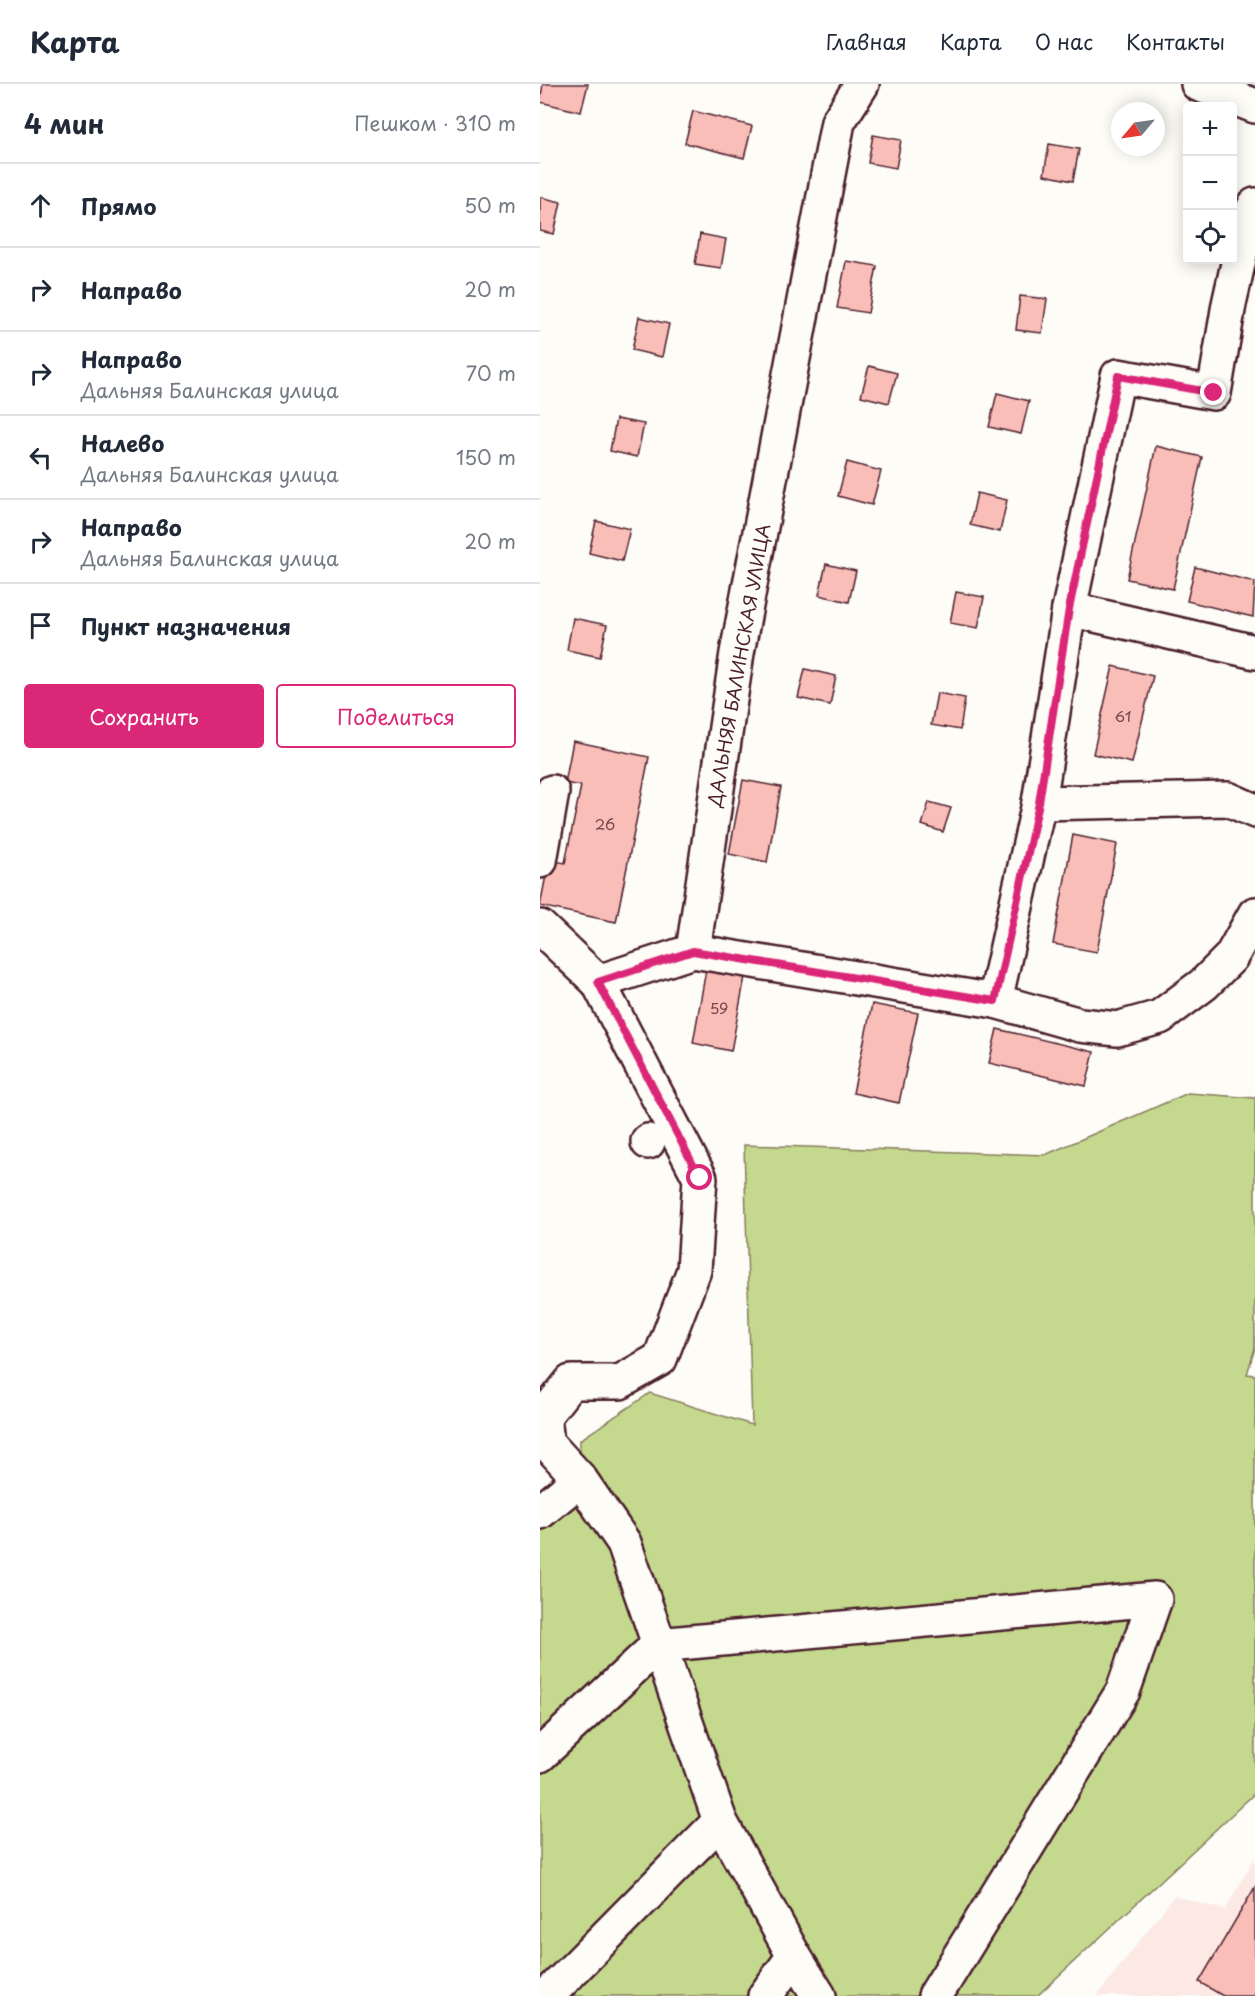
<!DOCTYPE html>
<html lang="ru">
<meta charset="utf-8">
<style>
:root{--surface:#fff;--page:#f2f2f3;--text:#1f2937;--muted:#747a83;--line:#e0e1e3;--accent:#db2777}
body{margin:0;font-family:"Playpen Sans",sans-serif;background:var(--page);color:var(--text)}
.controls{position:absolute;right:18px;top:18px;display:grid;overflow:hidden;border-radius:6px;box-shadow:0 3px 15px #0003}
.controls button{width:54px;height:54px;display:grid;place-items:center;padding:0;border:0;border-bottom:2px solid var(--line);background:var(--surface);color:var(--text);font:30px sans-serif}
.compass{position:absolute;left:571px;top:18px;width:54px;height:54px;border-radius:50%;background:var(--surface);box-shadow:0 3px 15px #0003;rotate:241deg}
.stop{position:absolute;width:18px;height:18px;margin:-14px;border:4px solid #db2777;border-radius:50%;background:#fff}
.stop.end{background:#db2777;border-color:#fff;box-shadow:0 2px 6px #0008}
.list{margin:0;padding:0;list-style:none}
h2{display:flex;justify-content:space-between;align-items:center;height:78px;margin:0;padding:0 24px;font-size:26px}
h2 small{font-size:20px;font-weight:400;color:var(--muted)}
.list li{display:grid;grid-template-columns:39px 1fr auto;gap:18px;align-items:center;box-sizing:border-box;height:84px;padding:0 24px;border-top:2px solid var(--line)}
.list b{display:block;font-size:22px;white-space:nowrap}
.list p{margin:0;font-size:20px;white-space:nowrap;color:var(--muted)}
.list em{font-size:20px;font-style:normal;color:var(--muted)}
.actions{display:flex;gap:12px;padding:18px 24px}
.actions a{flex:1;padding:14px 0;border:2px solid var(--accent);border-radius:6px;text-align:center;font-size:21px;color:var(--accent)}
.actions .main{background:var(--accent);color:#fff}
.icon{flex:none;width:33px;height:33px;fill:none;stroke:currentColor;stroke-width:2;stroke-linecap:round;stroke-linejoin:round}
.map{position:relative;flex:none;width:715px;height:1912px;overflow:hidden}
header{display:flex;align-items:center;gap:36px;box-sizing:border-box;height:84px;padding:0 30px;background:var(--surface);border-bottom:2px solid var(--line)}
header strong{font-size:28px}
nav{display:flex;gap:33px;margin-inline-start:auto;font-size:21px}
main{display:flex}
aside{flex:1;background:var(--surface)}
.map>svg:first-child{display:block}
.built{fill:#fce9e4}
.green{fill:#c4d98e;stroke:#877c5c;stroke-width:1.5}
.building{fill:#fabeb9;stroke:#4a1f2b;stroke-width:1.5}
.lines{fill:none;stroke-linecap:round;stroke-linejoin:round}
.minor-casing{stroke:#4a1f2b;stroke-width:38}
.minor{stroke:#fdfcf7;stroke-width:33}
.route{stroke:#db2777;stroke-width:8}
.labels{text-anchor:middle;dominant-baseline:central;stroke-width:6;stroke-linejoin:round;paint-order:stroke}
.number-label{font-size:15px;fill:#76474e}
.street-label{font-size:18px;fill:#4a1f2b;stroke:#fdfcf7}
</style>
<header>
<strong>Карта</strong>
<nav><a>Главная</a><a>Карта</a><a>О нас</a><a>Контакты</a></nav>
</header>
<main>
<aside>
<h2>4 мин<small>Пешком · 310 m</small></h2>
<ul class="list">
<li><svg class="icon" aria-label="ahead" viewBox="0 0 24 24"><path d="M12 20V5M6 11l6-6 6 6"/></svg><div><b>Прямо</b></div><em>50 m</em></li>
<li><svg class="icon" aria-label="right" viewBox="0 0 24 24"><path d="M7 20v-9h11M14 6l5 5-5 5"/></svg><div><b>Направо</b></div><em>20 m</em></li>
<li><svg class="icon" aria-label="right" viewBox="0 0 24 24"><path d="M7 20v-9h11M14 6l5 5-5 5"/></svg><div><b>Направо</b><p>Дальняя Балинская улица</p></div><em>70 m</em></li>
<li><svg class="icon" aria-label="left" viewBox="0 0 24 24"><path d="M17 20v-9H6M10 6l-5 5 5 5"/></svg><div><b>Налево</b><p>Дальняя Балинская улица</p></div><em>150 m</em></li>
<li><svg class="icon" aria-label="right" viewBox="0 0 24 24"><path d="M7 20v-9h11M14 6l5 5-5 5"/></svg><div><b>Направо</b><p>Дальняя Балинская улица</p></div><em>20 m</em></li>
<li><svg class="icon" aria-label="arrive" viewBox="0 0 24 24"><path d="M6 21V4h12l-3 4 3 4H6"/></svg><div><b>Пункт назначения</b></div></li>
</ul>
<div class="actions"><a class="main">Сохранить</a><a>Поделиться</a></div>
</aside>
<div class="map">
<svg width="715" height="1912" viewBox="0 0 715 1912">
<rect width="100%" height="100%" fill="#fdfcf7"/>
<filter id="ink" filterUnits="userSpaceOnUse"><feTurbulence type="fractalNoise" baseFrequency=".0167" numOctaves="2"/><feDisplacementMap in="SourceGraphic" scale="12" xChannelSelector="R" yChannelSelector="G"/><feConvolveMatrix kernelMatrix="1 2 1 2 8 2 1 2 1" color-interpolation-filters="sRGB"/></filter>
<g filter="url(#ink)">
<polygon class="built" points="715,1773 715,1912 557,1912 634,1812 685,1826"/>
<polygon class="green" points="648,1009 715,1014 715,1264 707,1290 715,1291 715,1709 497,1912 0,1912 0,1428 40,1395 40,1356 110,1309 212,1341 204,1061 505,1071"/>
<g class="building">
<polygon points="3,0 48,0 41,28 0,18"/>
<polygon points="153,27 212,42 204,74 145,59"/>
<polygon points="333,51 361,56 356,84 328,79"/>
<polygon points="509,60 539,65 533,97 504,91"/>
<polygon points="0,113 21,118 14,150 0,147"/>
<polygon points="160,150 186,155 181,184 155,180"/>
<polygon points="306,177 337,182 328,229 297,224"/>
<polygon points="480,212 507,215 502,249 476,246"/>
<polygon points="99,233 129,240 122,273 92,266"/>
<polygon points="329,282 357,289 349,319 321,312"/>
<polygon points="457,309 489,317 481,350 449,343"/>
<polygon points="76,335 104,340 97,373 70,367"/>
<polygon points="616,362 662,373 633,505 587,495"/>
<polygon points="307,378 341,387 332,421 298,412"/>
<polygon points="437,409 467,416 460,448 430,441"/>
<polygon points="56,437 90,445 82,477 49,469"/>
<polygon points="286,480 316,487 309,518 279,511"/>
<polygon points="655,483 715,498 713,533 647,517"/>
<polygon points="416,508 444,513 438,544 410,539"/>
<polygon points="33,534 67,541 60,573 27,566"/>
<polygon points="573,582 613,592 592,679 553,670"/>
<polygon points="265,585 296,592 290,621 258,614"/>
<polygon points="397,609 425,614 420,646 391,641"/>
<polygon points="33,657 109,673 76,838 0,822 9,776 25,779 41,702 25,699"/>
<polygon points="203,696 241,703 227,778 189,770"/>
<polygon points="389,718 411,724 403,748 382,741"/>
<polygon points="533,751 577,760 557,868 513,860"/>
<polygon points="167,880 206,887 191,967 153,959"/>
<polygon points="332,920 378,929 359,1019 313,1009"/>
<polygon points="457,945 554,968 546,1002 449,979"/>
<polygon points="715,1803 715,1912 683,1912 659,1898"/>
</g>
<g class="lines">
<defs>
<g id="minor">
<polyline points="322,0 298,38 197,569 153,867 455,917 540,941 577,945 620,933 664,900 691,873 715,830"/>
<polyline points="658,0 715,22"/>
<polyline points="529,525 715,568"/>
<polyline points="499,719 688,715 715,727"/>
<polyline points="0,777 12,708"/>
<polyline points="0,843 58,898"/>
<polyline points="455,917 499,719 529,525 578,292 674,309 689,220 708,135 715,121"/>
<polyline points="108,1057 108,1058"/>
<polyline points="40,1395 84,1459 180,1737 254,1872 279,1912"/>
<polyline points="0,1428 40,1395 7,1359 4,1332 31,1298 80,1298 120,1275 154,1186 160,1094 58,898 153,867"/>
<polyline points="0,1671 118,1561 615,1515 583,1607 395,1912"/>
<polyline points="7,1912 180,1737"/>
<polyline points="225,1912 254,1872"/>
</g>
</defs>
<use href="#minor" class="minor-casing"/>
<use href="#minor" class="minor"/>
</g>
</g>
<g class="lines" filter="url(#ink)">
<polyline class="route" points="160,1094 58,898 153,867 455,917 499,719 529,525 578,292 674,309"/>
</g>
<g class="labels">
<g class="number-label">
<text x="583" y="631">61</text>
<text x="65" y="739">26</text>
<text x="179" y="923">59</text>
</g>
<g class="street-label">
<text transform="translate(198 581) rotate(-80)">ДАЛЬНЯЯ БАЛИНСКАЯ УЛИЦА</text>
</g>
</g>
</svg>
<div class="controls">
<button>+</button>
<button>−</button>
<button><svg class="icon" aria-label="locate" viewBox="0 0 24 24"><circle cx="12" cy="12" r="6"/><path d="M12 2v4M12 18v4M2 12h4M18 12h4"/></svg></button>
</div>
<svg class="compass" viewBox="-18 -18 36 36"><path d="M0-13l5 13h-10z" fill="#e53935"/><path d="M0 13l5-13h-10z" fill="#747a83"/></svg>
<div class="stop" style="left:160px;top:1094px"></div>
<div class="stop end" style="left:674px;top:309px"></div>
</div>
</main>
